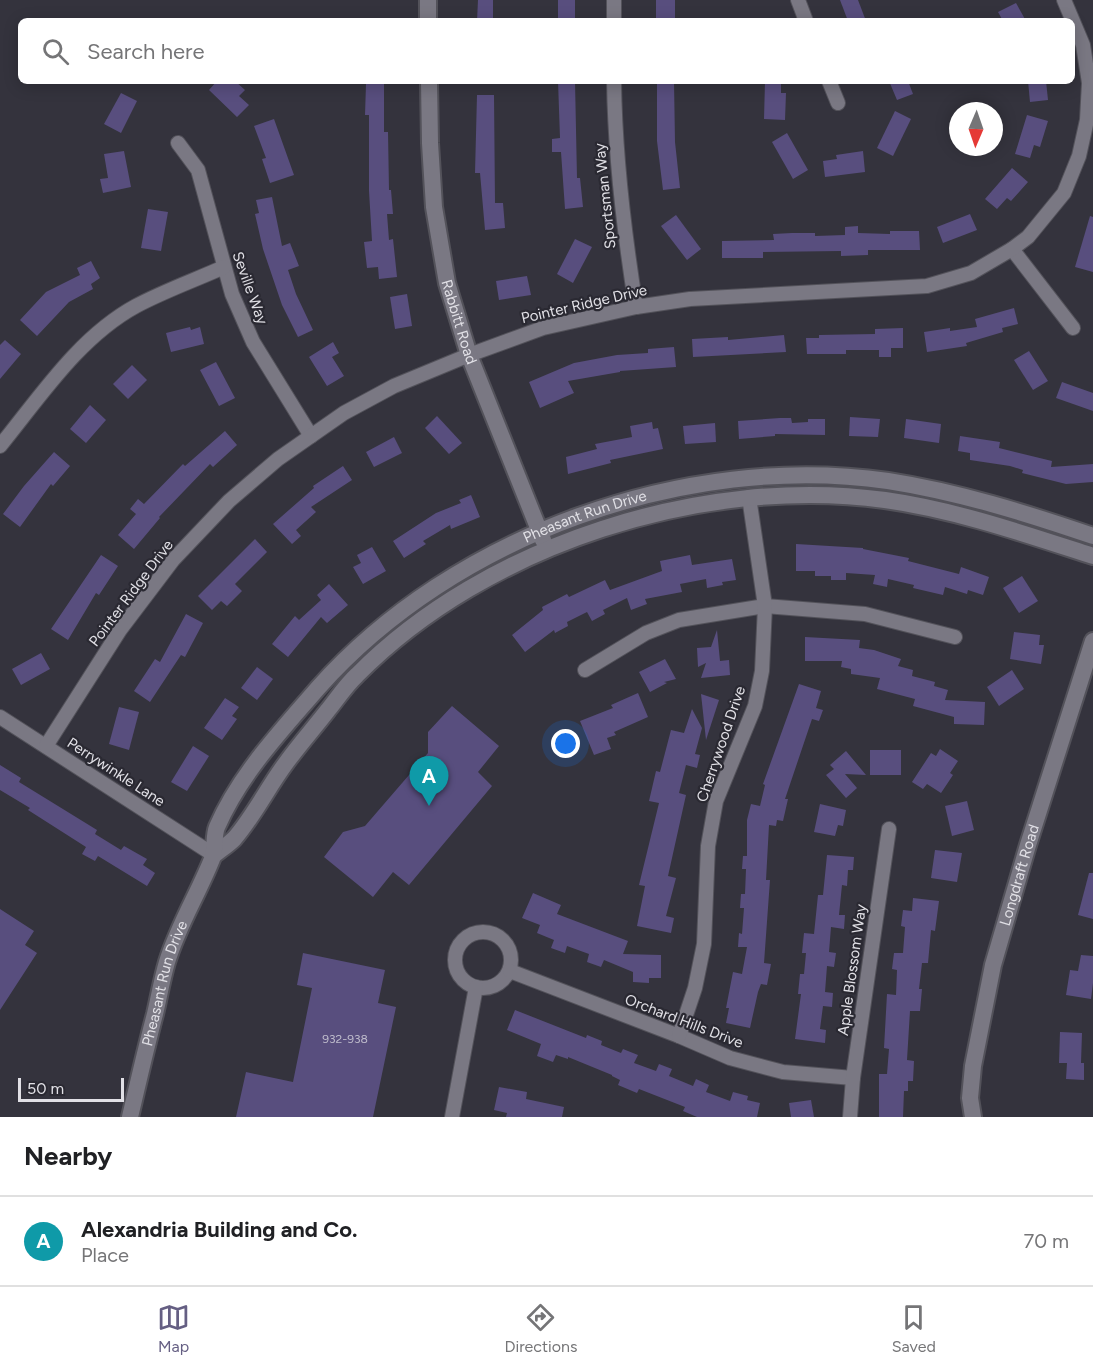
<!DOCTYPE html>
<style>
:root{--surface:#fff;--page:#f2f2f2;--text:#202124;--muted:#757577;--line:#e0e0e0;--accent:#655f83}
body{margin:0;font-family:Figtree,sans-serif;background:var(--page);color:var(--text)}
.compass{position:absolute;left:949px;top:102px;width:54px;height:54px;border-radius:50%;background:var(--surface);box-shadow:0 3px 15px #0003;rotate:182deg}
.scale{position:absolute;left:18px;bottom:15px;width:106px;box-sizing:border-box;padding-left:6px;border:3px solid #e1e0e6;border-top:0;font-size:16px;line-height:21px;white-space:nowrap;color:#e1e0e6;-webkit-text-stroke:4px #2a2932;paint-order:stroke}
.you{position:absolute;left:566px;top:744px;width:21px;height:21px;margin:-15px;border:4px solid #fff;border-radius:50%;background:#1a73e8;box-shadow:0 0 0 9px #1a73e833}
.badge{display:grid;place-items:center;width:39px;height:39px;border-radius:50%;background:var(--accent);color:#fff;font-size:20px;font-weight:700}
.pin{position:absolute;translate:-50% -50px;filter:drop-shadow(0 2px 3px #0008)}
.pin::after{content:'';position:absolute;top:32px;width:21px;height:18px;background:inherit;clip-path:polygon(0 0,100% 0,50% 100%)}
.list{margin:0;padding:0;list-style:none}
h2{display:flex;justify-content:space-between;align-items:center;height:78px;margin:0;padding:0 24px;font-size:26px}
h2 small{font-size:20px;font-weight:400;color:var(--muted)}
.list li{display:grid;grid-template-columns:39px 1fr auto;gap:18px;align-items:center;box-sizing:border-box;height:90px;padding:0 24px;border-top:2px solid var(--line)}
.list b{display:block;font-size:22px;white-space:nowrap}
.list p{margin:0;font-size:20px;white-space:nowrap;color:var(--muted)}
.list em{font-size:20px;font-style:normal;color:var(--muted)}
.icon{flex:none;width:33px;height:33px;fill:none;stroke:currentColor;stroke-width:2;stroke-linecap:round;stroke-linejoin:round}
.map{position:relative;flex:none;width:1093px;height:1117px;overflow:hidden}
.search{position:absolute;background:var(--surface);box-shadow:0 3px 15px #0003;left:18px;right:18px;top:18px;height:66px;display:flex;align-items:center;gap:15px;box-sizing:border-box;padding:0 21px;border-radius:9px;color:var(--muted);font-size:22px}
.sheet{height:168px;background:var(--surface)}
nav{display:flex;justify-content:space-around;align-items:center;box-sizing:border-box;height:84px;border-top:2px solid var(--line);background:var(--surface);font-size:16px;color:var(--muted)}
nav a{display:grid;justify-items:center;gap:3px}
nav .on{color:var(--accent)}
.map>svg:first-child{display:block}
.building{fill:#584e7e}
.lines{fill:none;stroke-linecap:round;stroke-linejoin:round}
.minor-casing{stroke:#53525a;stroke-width:16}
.tertiary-casing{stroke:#53525a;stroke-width:20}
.minor{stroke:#7a7883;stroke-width:14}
.tertiary{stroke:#7a7883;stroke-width:16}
.labels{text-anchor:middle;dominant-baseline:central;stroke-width:4.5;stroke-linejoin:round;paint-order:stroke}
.number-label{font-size:12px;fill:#bfbccc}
.street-label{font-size:15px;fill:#e1e0e6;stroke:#2a2932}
</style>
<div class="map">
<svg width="1093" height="1117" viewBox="0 0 1093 1117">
<rect width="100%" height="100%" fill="#34333d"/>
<g class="building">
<polygon points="478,0 493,0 493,21 477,21"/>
<rect x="558" y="0" width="17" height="21"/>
<rect x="656" y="0" width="19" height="21"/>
<polygon points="840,0 858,0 866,21 848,21"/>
<polygon points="1016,3 1026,21 1003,21 998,12"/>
<polygon points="217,81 235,81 245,90 239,96 249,105 237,117 209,90"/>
<polygon points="558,81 575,81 577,178 580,178 583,207 565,209 561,152 552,152 552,139 560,138"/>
<polygon points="657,81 674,81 675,142 680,188 663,190 657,141"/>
<polygon points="765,81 781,81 781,93 786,93 785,120 764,119"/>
<polygon points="889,81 908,81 913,94 897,100"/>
<polygon points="1028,81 1046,81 1048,100 1030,102"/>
<polygon points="366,84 384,84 384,132 388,132 389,190 391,190 393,214 387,214 389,240 393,239 397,277 379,279 378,267 367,268 364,242 372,241 369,191 369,115 365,115"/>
<polygon points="121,93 137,101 121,133 104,124"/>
<polygon points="477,95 494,95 495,203 503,203 505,228 485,230 480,173 475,173"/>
<polygon points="895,111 911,119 893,156 877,148"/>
<polygon points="1027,115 1048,121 1040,147 1034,145 1030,158 1015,154"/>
<polygon points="274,119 294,175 270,183 262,159 266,158 254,126"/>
<polygon points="787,133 808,170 793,179 772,142"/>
<polygon points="124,151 131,187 103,193 100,179 108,178 104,154"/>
<polygon points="863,151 865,172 825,177 823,161 837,159 836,155"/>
<polygon points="1012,168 1028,182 1011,201 1007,198 997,209 985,199"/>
<polygon points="272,197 282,246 290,243 299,266 288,270 296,294 313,330 298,337 282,305 263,249 255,214 259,213 256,200"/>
<polygon points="148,209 168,212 161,251 141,248"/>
<polygon points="970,214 977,230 943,243 937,227"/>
<polygon points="676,215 701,249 687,260 661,226"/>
<polygon points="1090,216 1093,217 1093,272 1075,267"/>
<polygon points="858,226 858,233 890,234 890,231 919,231 920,250 868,250 868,255 841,256 841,251 763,252 763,258 722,258 722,241 774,240 773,234 792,233 815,233 815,236 845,235 845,227"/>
<polygon points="575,239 592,247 573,283 557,274"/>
<polygon points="91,261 100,278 91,284 93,289 69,302 37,336 20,320 46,292 80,275 77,268"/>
<polygon points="527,276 531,295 499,300 496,281"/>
<polygon points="407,294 412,326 395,329 390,297"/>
<polygon points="1014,308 1018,324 1002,328 1003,332 966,343 967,346 927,352 924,332 950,328 950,331 977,327 975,319"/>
<polygon points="190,327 191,330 200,327 204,344 171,352 166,333"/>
<polygon points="903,328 903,348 891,348 891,357 879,357 879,350 846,350 846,354 807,354 806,338 819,338 819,335 875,334 875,329"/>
<polygon points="784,335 786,352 693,357 692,339 728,337 728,340"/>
<polygon points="5,340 21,354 0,379 0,345"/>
<polygon points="333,342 339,353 332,357 344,376 327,386 309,357"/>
<polygon points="674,347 676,367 620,371 620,372 568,381 574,393 540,408 529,382 574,363 617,355 648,353 648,349"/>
<polygon points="1029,351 1048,381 1033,390 1014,360"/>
<polygon points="216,362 235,398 219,406 200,370"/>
<polygon points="132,365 147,380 128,399 113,384"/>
<polygon points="1062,382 1093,393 1093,411 1056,398"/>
<polygon points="90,405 106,420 86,443 70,429"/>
<polygon points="437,416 462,443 449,454 425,428"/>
<polygon points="850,417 880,419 878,437 849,436"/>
<polygon points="780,418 791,418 792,423 808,422 808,419 825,419 825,435 775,434 775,436 739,439 738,421"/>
<polygon points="906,419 941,424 939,443 904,438"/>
<polygon points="652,422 653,429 658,428 663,449 610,460 611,463 568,474 566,457 597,449 595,444 632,437 630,426"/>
<polygon points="715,423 716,442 685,444 683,426"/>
<polygon points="225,431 237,445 213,467 210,464 159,517 160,518 134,549 118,535 136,514 130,509 138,499 144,504 183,464 185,466"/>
<polygon points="960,436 1000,442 999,448 1052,461 1051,467 1093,464 1093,482 1066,484 1022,473 1023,470 1010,466 970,460 970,453 958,451"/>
<polygon points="394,437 402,453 374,467 366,452"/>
<polygon points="54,452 70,466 53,486 51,484 20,527 3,514 24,486"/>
<polygon points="343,466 352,480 311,507 316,512 296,530 301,536 292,544 273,524 314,488 313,486"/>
<polygon points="471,495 480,517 451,529 450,525 423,541 426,544 404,558 393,541 436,513 461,503 459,500"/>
<polygon points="255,539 267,552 235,584 242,591 227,606 221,601 212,610 198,596"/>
<polygon points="796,544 863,548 863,549 909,558 908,561 959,574 961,567 989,577 983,595 968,590 967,594 945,587 943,595 913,588 914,585 888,579 887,587 873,584 875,575 846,573 846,580 831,580 831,576 815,576 815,571 796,571"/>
<polygon points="372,547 386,571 363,584 353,567 361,563 357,555"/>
<polygon points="101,555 118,566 99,595 96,593 68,640 51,629"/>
<polygon points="690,555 692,565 732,559 736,580 722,582 723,585 707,588 706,579 680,584 682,592 645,599 647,604 631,610 627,598 603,610 605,614 592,621 587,612 567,622 568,626 555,633 554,630 525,652 512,635 543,610 542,607 567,594 569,597 605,580 610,590 662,571 660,561"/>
<polygon points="1022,576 1038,601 1019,613 1003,588"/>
<polygon points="329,584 348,605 327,623 321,617 288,657 272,644 295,616 299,620 321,600 317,595"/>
<polygon points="186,614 203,623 185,657 181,655 150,702 134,691 155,659 160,662"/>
<polygon points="717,630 720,661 729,660 730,675 701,678 706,663 698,667 697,648 711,647"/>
<polygon points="1014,632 1040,635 1039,645 1044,645 1041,664 1010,659"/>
<polygon points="805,637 860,640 859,648 874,650 901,659 898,666 913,670 912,676 935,682 934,686 948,690 945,700 985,702 984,725 954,724 954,717 913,706 915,699 877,689 880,678 851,674 851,669 841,667 842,661 805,661"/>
<polygon points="41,653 50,669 21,685 12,669"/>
<polygon points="665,659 676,679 664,682 667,683 650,692 639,672"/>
<polygon points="257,667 273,679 257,700 241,688"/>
<polygon points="1012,670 1024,689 999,706 987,687"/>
<polygon points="799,684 821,691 816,708 823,710 819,721 812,719 785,799 788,799 783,821 777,820 776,826 769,825 766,880 770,880 764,963 771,964 767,985 761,984 758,992 750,1028 726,1023 729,1008 726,1008 733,972 742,974 747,947 738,947 739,933 742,934 744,908 740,908 741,894 745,894 746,869 742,869 743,856 747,856 747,820 751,804 760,806 765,785 763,784"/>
<polygon points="638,693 648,717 614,732 616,735 607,738 611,749 594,755 580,721 613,708 611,705"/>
<polygon points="701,694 719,700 706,740"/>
<polygon points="225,698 239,707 232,716 237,719 222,740 204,728"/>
<polygon points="452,706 499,746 478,772 492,786 409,885 393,872 373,897 324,857 343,832 365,826 428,753 428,732"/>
<polygon points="119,707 139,712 129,750 109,744"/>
<polygon points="692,709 702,728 695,754 700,755 697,768 686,765 679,793 686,795 668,876 676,878 666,916 674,918 671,933 637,926 645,886 639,885 659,803 649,801 656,771 660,772 671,730 684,733"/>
<polygon points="193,746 209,756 187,791 171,782"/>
<polygon points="940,749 958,761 950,773 953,775 941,793 927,784 923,789 912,782 931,753 936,756"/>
<rect x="870" y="750" width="31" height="25"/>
<polygon points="846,751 866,775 845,774 857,788 846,798 826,775 834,769 830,765"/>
<polygon points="0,765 21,778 19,782 97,830 95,834 121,850 124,846 147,859 143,865 155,873 147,886 98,856 95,861 82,854 86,847 28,810 30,808 0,790"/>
<polygon points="967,801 974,830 952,836 945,806"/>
<polygon points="820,804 846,810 843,826 838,825 835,836 814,832"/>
<polygon points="935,850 962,853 957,882 931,878"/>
<polygon points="827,855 854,857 853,870 848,870 847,886 842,885 839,915 845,915 844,929 831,927 829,952 836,953 834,967 827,966 825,992 833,993 832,1007 823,1006 820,1029 826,1030 825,1043 795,1039 801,994 798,994 800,974 804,974 806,953 802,953 804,933 814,934 818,895 823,895"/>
<polygon points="1089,873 1093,873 1093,919 1078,915"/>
<polygon points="533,893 561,905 557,914 628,941 623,954 661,955 661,978 649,978 649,983 633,982 633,972 604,960 601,967 587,962 589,954 567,946 565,953 551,948 554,940 537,933 540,925 522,918"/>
<polygon points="913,898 939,901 935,931 931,930 928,963 922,963 919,989 922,989 920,1011 910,1011 907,1060 914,1061 913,1081 908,1081 908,1091 904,1091 903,1117 879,1117 879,1074 887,1074 889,1049 884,1048 887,994 896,995 897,970 892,969 894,953 903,953 905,927 901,926 903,910 912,911"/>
<polygon points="0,909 34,931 25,945 37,953 0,1010"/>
<polygon points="303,953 385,970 378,1003 396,1007 373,1117 236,1117 246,1072 293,1082 312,988 297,985"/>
<polygon points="1081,955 1093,956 1093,983 1091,999 1066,995 1070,970 1078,971"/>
<polygon points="515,1010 586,1038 587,1035 602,1041 601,1045 621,1053 623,1049 638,1055 634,1063 656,1071 659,1064 672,1069 669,1076 693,1086 696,1079 709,1085 706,1092 730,1101 733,1092 748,1096 747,1100 760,1103 757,1117 697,1117 683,1111 685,1107 639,1089 637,1093 618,1085 620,1080 612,1076 612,1075 568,1057 568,1059 556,1055 553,1062 537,1056 541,1044 507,1030"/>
<polygon points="1060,1032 1082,1033 1081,1063 1084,1063 1084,1080 1066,1079 1067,1063 1059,1063"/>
<polygon points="499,1087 527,1092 526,1099 564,1107 562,1117 506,1117 507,1113 494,1110"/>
<polygon points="811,1100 814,1117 791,1117 789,1103"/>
</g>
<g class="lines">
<defs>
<g id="minor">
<polyline points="614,0 614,21"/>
<polyline points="798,0 806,21"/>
<path d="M614 81C615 157 624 232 636 307"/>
<polyline points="829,81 838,103"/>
<polyline points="178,143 198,170 232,294 253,342 311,436"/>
<polyline points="1012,249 1073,328"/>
<path d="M0 446C40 397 79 337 136 306 164 291 195 280 224 267"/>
<polyline points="585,670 646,633 679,620 765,606 865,614 955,637"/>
<polyline points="0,717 214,855"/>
<polyline points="46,746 120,630 173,560 229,501 278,459 344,413 394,386 469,355 543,328 636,307 690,299 927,286 971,273 1012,249 1028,237 1064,193 1079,156 1087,120 1089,83 1083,45 1064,0"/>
<circle cx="483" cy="960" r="28"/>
<polyline points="510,971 679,1036 730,1058 783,1072 853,1078"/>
<polyline points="679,1036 695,988 704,944 708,846 716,801 755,706 762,671 765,606 749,497"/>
<polyline points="452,1117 476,987"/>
<polyline points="850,1117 853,1078 889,829"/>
</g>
<g id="tertiary">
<polyline points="428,0 428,21"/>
<path id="s1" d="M429 81 430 143 434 207 447 283 469 355 543 540"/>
<path d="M214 855C220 850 228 845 234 839 254 816 268 787 286 763 299 745 314 728 328 710 337 699 346 685 357 675 486 544 705 475 885 500 956 510 1025 534 1093 556"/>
<path id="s2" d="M130 1117C138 1083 146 1048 155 1014 159 997 162 979 167 962 178 926 198 894 212 859 216 849 213 837 217 827 240 774 281 731 318 688 454 535 686 452 888 481 958 492 1026 513 1093 536"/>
<path id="s3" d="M973 1117 970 1098 973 1066 993 965 1028 845 1093 641"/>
</g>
</defs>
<use href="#minor" class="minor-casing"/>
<use href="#tertiary" class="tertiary-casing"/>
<use href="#minor" class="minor"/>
<use href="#tertiary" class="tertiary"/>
</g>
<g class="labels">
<g class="number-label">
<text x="345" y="1039">932-938</text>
</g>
<g class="street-label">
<text transform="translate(605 196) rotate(-96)">Sportsman Way</text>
<text transform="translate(250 288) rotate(70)">Seville Way</text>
<text transform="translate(584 304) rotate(-13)">Pointer Ridge Drive</text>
<text stroke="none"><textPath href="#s1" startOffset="244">Rabbitt Road</textPath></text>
<text stroke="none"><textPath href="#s2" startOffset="798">Pheasant Run Drive</textPath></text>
<text transform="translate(131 593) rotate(-53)">Pointer Ridge Drive</text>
<text transform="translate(721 744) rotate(-71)">Cherrywood Drive</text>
<text transform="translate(116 772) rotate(33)">Perrywinkle Lane</text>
<text stroke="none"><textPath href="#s3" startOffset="248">Longdraft Road</textPath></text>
<text transform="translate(852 970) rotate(-82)">Apple Blossom Way</text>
<text stroke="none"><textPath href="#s2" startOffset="138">Pheasant Run Drive</textPath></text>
<text transform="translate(684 1021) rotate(21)">Orchard Hills Drive</text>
</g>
</g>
</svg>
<svg class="compass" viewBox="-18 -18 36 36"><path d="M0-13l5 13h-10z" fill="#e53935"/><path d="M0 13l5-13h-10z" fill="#757577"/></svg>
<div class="scale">50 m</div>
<div class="you"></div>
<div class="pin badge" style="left:429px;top:806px;background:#0f9aa8">A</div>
<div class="search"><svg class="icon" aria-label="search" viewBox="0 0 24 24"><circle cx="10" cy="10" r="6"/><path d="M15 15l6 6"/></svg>Search here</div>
</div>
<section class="sheet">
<h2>Nearby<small></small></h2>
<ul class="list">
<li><span class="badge" style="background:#0f9aa8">A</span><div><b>Alexandria Building and Co.</b><p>Place</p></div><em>70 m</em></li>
</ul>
</section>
<nav>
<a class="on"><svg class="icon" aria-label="map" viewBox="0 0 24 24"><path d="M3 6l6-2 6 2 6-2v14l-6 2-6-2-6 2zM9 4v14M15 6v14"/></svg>Map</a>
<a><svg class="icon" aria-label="directions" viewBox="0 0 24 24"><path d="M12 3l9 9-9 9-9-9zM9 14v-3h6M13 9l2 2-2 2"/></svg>Directions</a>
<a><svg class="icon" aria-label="saved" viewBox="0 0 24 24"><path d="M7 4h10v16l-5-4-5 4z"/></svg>Saved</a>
</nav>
